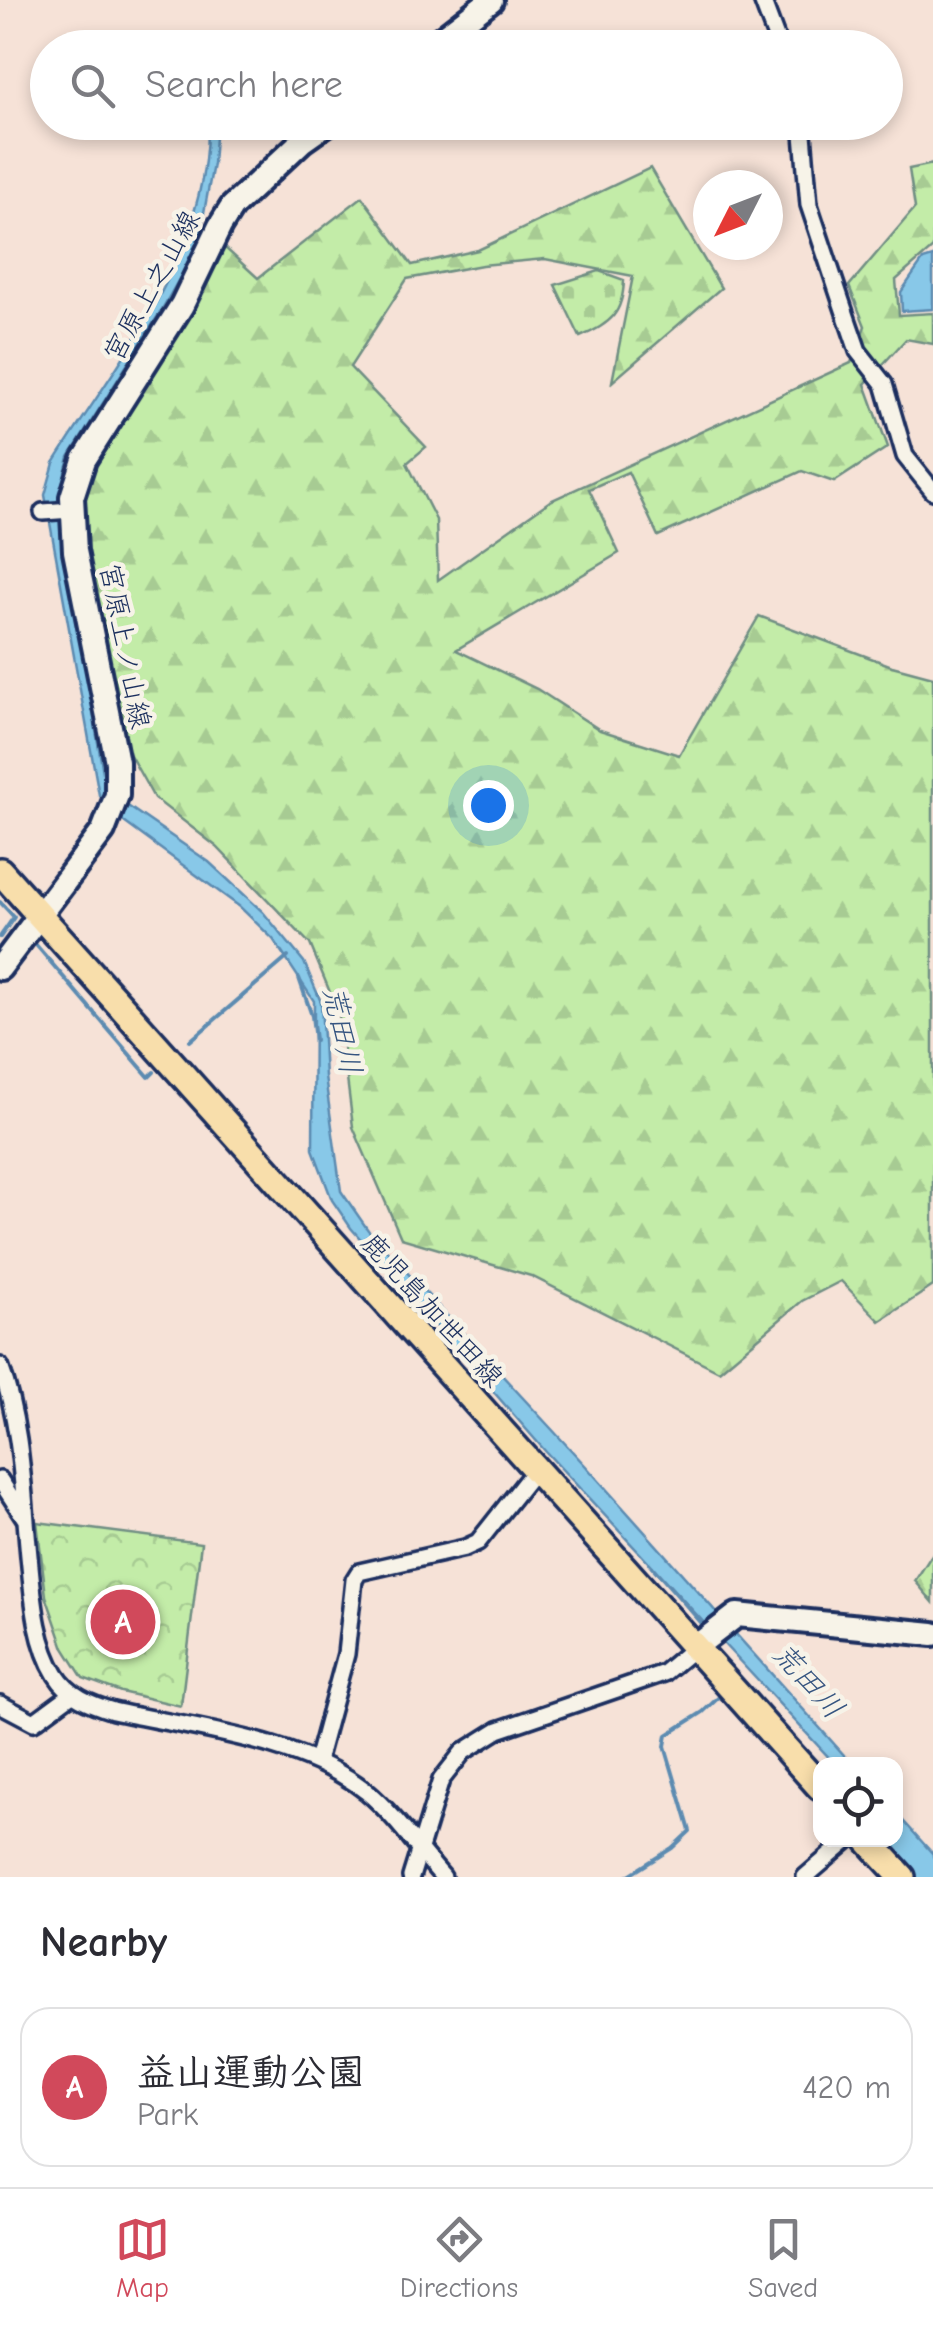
<!DOCTYPE html>
<meta charset="utf-8">
<style>
:root{--surface:#fff;--page:#f2f2f3;--text:#2b2b33;--muted:#7c7c81;--line:#e1e1e2;--accent:#d1495b}
body{margin:0;font-family:"Comic Neue","Klee One",sans-serif;background:var(--page);color:var(--text)}
.controls{position:absolute;right:30px;bottom:30px;display:grid;overflow:hidden;border-radius:20px;box-shadow:0 5px 15px #0003}
.controls button{width:90px;height:90px;display:grid;place-items:center;padding:0;border:0;border-bottom:2px solid var(--line);background:var(--surface);color:var(--text);font:50px sans-serif}
.compass{position:absolute;left:693px;top:170px;width:90px;height:90px;border-radius:50%;background:var(--surface);box-shadow:0 5px 15px #0003;rotate:228deg}
.you{position:absolute;left:488px;top:805px;width:35px;height:35px;margin:-25px;border:8px solid #fff;border-radius:50%;background:#1a73e8;box-shadow:0 0 0 15px #1a73e833}
.badge{display:grid;place-items:center;width:65px;height:65px;border-radius:50%;background:var(--accent);color:#fff;font-size:32px;font-weight:700}
.pin{position:absolute;translate:-50% -50%;border:5px solid #fff;box-shadow:0 2px 10px #0006}
.list{margin:0;padding:0;list-style:none}
h2{display:flex;justify-content:space-between;align-items:center;height:130px;margin:0;padding:0 40px;font-size:42px}
h2 small{font-size:32px;font-weight:400;color:var(--muted)}
.list li{display:grid;grid-template-columns:65px 1fr auto;gap:30px;align-items:center;box-sizing:border-box;height:160px;margin:0 20px 20px;padding:0 20px;border:2px solid var(--line);border-radius:30px}
.list b{display:block;font-size:38px;white-space:nowrap}
.list p{margin:0;font-size:32px;white-space:nowrap;color:var(--muted)}
.list em{font-size:32px;font-style:normal;color:var(--muted)}
.icon{flex:none;width:55px;height:55px;fill:none;stroke:currentColor;stroke-width:2;stroke-linecap:round;stroke-linejoin:round}
.map{position:relative;flex:none;width:933px;height:1877px;overflow:hidden}
.search{position:absolute;background:var(--surface);box-shadow:0 5px 15px #0003;left:30px;right:30px;top:30px;height:110px;display:flex;align-items:center;gap:25px;box-sizing:border-box;padding:0 35px;border-radius:55px;color:var(--muted);font-size:38px}
.sheet{height:310px;background:var(--surface)}
nav{display:flex;justify-content:space-around;align-items:center;box-sizing:border-box;height:140px;border-top:2px solid var(--line);background:var(--surface);font-size:28px;color:var(--muted)}
nav a{display:grid;justify-items:center;gap:5px}
nav .on{color:var(--accent)}
.map>svg:first-child{display:block}
.forest{fill:url(#forest-firs);stroke:#6f8e83;stroke-width:2.5}
.cemetery{fill:url(#cemetery-stones);stroke:#6f8e83;stroke-width:2.5}
.park{fill:url(#park-crowns);stroke:#6f8e83;stroke-width:2.5}
.water{fill:#88c8e8;stroke:#5c8bb1;stroke-width:2.5}
.lines{fill:none;stroke-linecap:round;stroke-linejoin:round}
.stream{stroke:#5c8bb1;stroke-width:4}
.river{stroke:#88c8e8;stroke-width:25}
.street-casing{stroke:#1b2f5e;stroke-width:22}
.secondary-casing{stroke:#1b2f5e;stroke-width:30}
.primary-casing{stroke:#1b2f5e;stroke-width:32}
.street{stroke:#f7f3e8;stroke-width:15}
.secondary{stroke:#f7f3e8;stroke-width:22}
.primary{stroke:#f8deab;stroke-width:25}
.labels{text-anchor:middle;dominant-baseline:central;stroke-width:9;stroke-linejoin:round;paint-order:stroke}
.street-label{font-size:28px;fill:#1b2f5e;stroke:#f7f3e8}
.water-label{font-size:30px;font-style:italic;fill:#365580;stroke:#f7f3e8}
</style>
<div class="map">
<svg width="933" height="1877" viewBox="0 0 933 1877">
<defs>
<pattern id="forest-firs" width="22" height="20" patternUnits="userSpaceOnUse" patternTransform="scale(2.5)"><rect width="22" height="20" fill="#c3eca8"/><path d="M5 1l3.5 6h-7zM16 11l3.5 6h-7z" fill="#a7cb93"/></pattern>
<pattern id="cemetery-stones" width="16" height="16" patternUnits="userSpaceOnUse" patternTransform="scale(2.5)"><rect width="16" height="16" fill="#c3eca8"/><path d="M2 7V4a2 2 0 0 1 4 0v3zM10 15v-3a2 2 0 0 1 4 0v3z" fill="#a7cb93"/></pattern>
<pattern id="park-crowns" width="20" height="18" patternUnits="userSpaceOnUse" patternTransform="scale(2.5)"><rect width="20" height="18" fill="#c3eca8"/><path d="M2 6a3 3 0 1 1 6 0M12 15a3 3 0 1 1 6 0" fill="none" stroke="#a7cb93"/></pattern>
</defs>
<rect width="100%" height="100%" fill="#f6e2d7"/>
<filter id="ink" filterUnits="userSpaceOnUse"><feTurbulence type="fractalNoise" baseFrequency=".01" numOctaves="2"/><feDisplacementMap in="SourceGraphic" scale="20" xChannelSelector="R" yChannelSelector="G"/><feConvolveMatrix kernelMatrix="1 2 1 2 8 2 1 2 1" color-interpolation-filters="sRGB"/></filter>
<g filter="url(#ink)">
<g class="forest">
<polygon points="933,164 933,248 896,280 899,315 933,313 933,344 906,339 865,384 888,447 834,482 802,471 658,536 628,472 589,489 619,553 456,650 537,689 600,730 679,755 759,616 892,666 933,677 933,1286 880,1321 841,1281 802,1301 719,1371 531,1276 401,1238 353,1127 339,1014 310,944 217,847 154,798 125,746 76,510 79,493 177,331 223,246 258,278 362,197 412,265 478,250 650,168 721,288 612,382 633,276 545,259 482,265 407,279 350,367 426,447 407,463 436,520 438,580 550,501 851,363 865,326 849,286 915,208 909,169"/>
<polygon points="933,1553 933,1602 915,1581"/>
</g>
<path class="cemetery" d="M599 271 624 280C623 313 611 324 580 337L555 285Z"/>
<polygon class="park" points="37,1522 201,1543 181,1706 121,1692 83,1678 64,1648 46,1596"/>
<g class="water">
<path d="M207 123H216L213 164 198 245 161 311 69 457 58 500 106 791 209 862 263 912 304 962 321 1002 325 1077 341 1191 368 1230 584 1464 852 1764H835L546 1452 351 1228 332 1200 313 1149 314 1001 273 939 240 907 124 822 99 795 45 495 54 463C120 358 209 252 207 123Z"/>
<polygon points="933,257 933,309 902,311 901,292 923,260"/>
<polygon points="896,1813 933,1854 933,1870 896,1830"/>
</g>
<g class="lines">
<g class="stream">
<polyline points="0,902 14,917 0,937"/>
<polyline points="36,945 149,1077 154,1072"/>
<polyline points="299,978 312,1016 315,1040"/>
<polyline points="190,1041 288,957"/>
<polyline points="649,1563 705,1627"/>
<polyline points="626,1877 672,1848 690,1831 665,1746 667,1735 703,1712 718,1698"/>
</g>
<polyline class="river" points="896,1833 932,1877"/>
<defs>
<g id="street">
<polyline points="762,0 780,48"/>
<polyline points="802,122 809,205 847,319 858,351 884,384 905,456 933,491"/>
<polyline points="43,512 72,510"/>
<path d="M0 1366C22 1424 23 1494 29 1556 33 1594 35 1641 56 1675 69 1696 90 1704 113 1711 194 1729 300 1739 366 1791 395 1815 418 1849 443 1877"/>
<polyline points="0,1480 24,1517"/>
<polyline points="0,1704 34,1722 72,1694"/>
<polyline points="317,1761 346,1654 354,1580 359,1572 465,1548 478,1542 535,1470"/>
<polyline points="411,1877 441,1780 463,1752 498,1730 664,1673 694,1648"/>
<polyline points="805,1877 848,1840"/>
</g>
<g id="secondary">
<polyline points="429,48 491,0"/>
<polyline points="0,968 103,831 117,795 117,762 75,551 72,497 84,460 182,305 220,226 232,207 302,141 329,122"/>
<polyline points="694,1648 737,1615 933,1634"/>
</g>
<g id="primary">
<polyline points="0,871 820,1787"/>
<polyline points="868,1840 902,1877"/>
</g>
</defs>
<use href="#street" class="street-casing"/>
<use href="#secondary" class="secondary-casing"/>
<use href="#primary" class="primary-casing"/>
<use href="#street" class="street"/>
<use href="#secondary" class="secondary"/>
<use href="#primary" class="primary"/>
</g>
</g>
<g class="labels">
<g class="street-label">
<text transform="translate(152 286) rotate(-61)">宮原上之山線</text>
<text transform="translate(125 646) rotate(79)">宮原上ノ山線</text>
<text transform="translate(432 1310) rotate(48)">鹿児島加世田線</text>
</g>
<g class="water-label">
<text transform="translate(342 1030) rotate(78)">荒田川</text>
<text transform="translate(808 1681) rotate(48)">荒田川</text>
</g>
</g>
</svg>
<div class="controls">
<button><svg class="icon" aria-label="locate" viewBox="0 0 24 24"><circle cx="12" cy="12" r="6"/><path d="M12 2v4M12 18v4M2 12h4M18 12h4"/></svg></button>
</div>
<svg class="compass" viewBox="-18 -18 36 36"><path d="M0-13l5 13h-10z" fill="#e53935"/><path d="M0 13l5-13h-10z" fill="#7c7c81"/></svg>
<div class="you"></div>
<div class="pin badge" style="left:123px;top:1622px">A</div>
<div class="search"><svg class="icon" aria-label="search" viewBox="0 0 24 24"><circle cx="10" cy="10" r="6"/><path d="M15 15l6 6"/></svg>Search here</div>
</div>
<section class="sheet">
<h2>Nearby<small></small></h2>
<ul class="list">
<li><span class="badge">A</span><div><b>益山運動公園</b><p>Park</p></div><em>420 m</em></li>
</ul>
</section>
<nav>
<a class="on"><svg class="icon" aria-label="map" viewBox="0 0 24 24"><path d="M3 6l6-2 6 2 6-2v14l-6 2-6-2-6 2zM9 4v14M15 6v14"/></svg>Map</a>
<a><svg class="icon" aria-label="directions" viewBox="0 0 24 24"><path d="M12 3l9 9-9 9-9-9zM9 14v-3h6M13 9l2 2-2 2"/></svg>Directions</a>
<a><svg class="icon" aria-label="saved" viewBox="0 0 24 24"><path d="M7 4h10v16l-5-4-5 4z"/></svg>Saved</a>
</nav>
